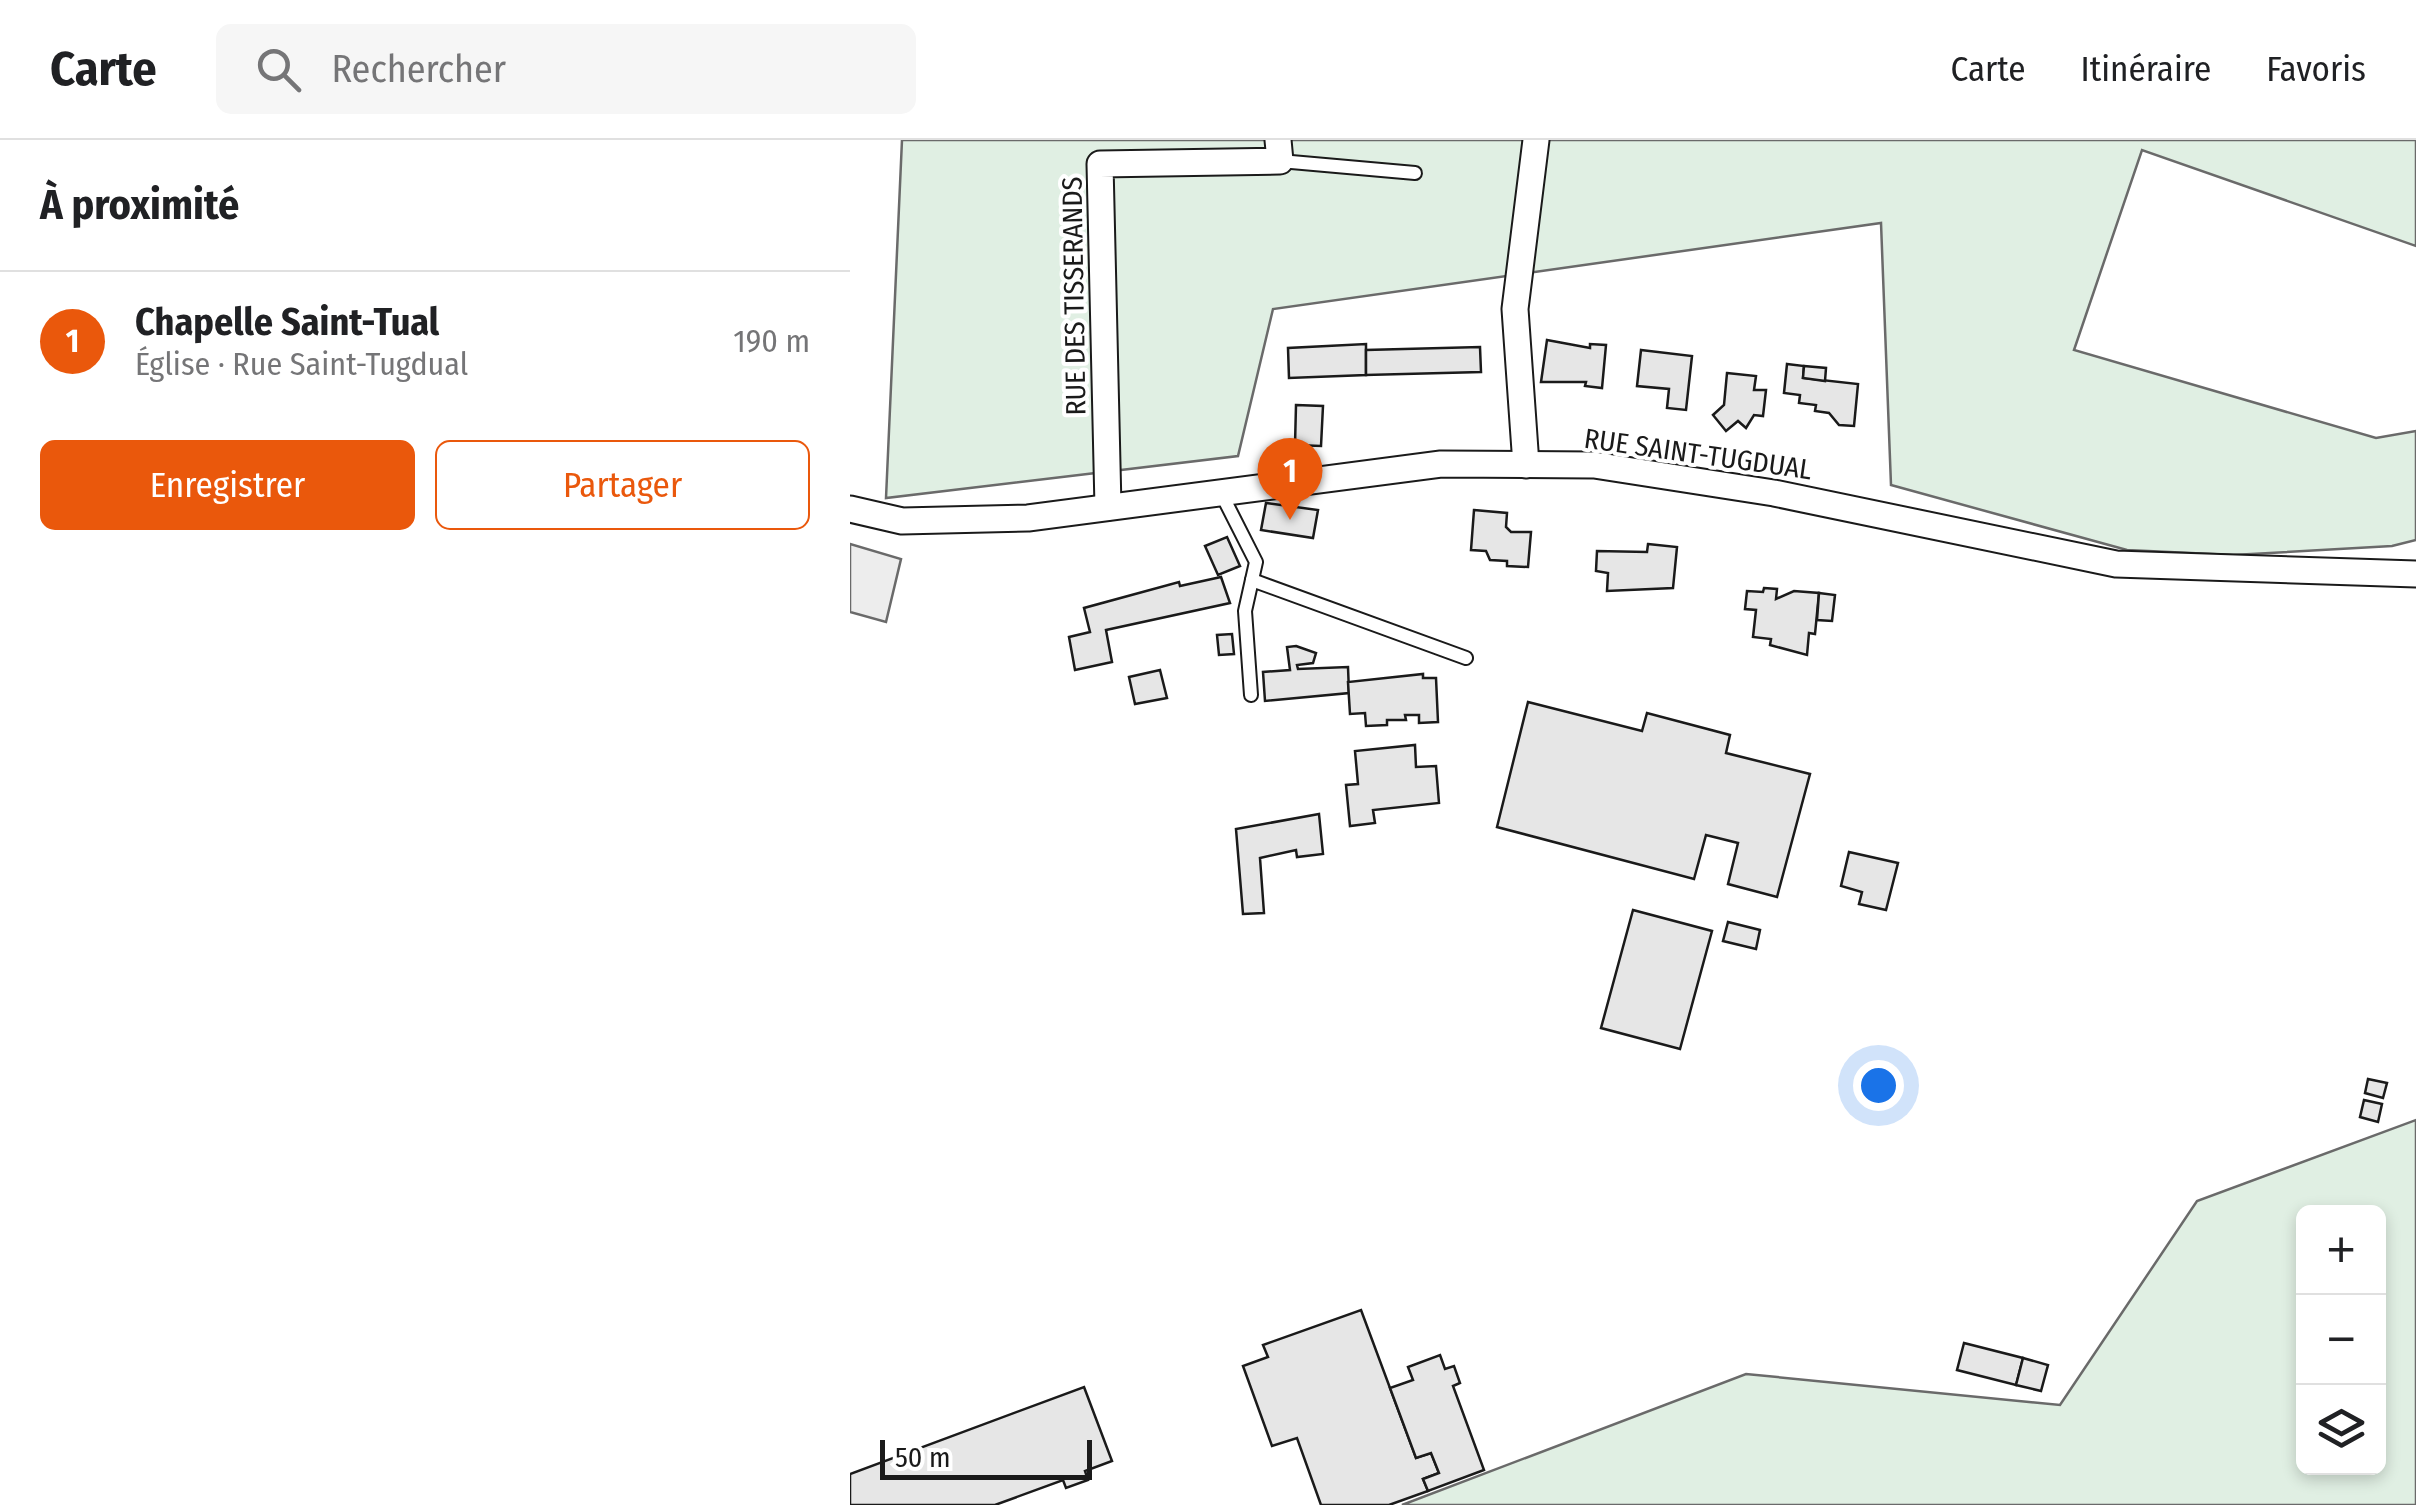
<!DOCTYPE html>
<html lang="fr">
<meta charset="utf-8">
<style>
:root{--surface:#fff;--page:#f6f6f6;--text:#202124;--muted:#757577;--line:#e0e0e0;--accent:#ea580c}
body{margin:0;font-family:"Fira Sans Condensed",sans-serif;background:var(--page);color:var(--text)}
.controls{position:absolute;right:30px;bottom:30px;display:grid;overflow:hidden;border-radius:15px;box-shadow:0 5px 15px #0003}
.controls button{width:90px;height:90px;display:grid;place-items:center;padding:0;border:0;border-bottom:2px solid var(--line);background:var(--surface);color:var(--text);font:50px sans-serif}
.scale{position:absolute;left:30px;bottom:25px;width:212px;box-sizing:border-box;padding-left:10px;border:5px solid #1a1a1a;border-top:0;font-size:28px;line-height:35px;white-space:nowrap;color:#1a1a1a;-webkit-text-stroke:8px #fff;paint-order:stroke}
.you{position:absolute;left:1028px;top:945px;width:35px;height:35px;margin:-25px;border:8px solid #fff;border-radius:50%;background:#1a73e8;box-shadow:0 0 0 15px #1a73e833}
.badge{display:grid;place-items:center;width:65px;height:65px;border-radius:50%;background:var(--accent);color:#fff;font-size:32px;font-weight:700}
.pin{position:absolute;translate:-50% -82px;filter:drop-shadow(0 2px 5px #0008)}
.pin::after{content:'';position:absolute;top:52px;width:35px;height:30px;background:inherit;clip-path:polygon(0 0,100% 0,50% 100%)}
.list{margin:0;padding:0;list-style:none}
h2{display:flex;justify-content:space-between;align-items:center;height:130px;margin:0;padding:0 40px;font-size:42px}
h2 small{font-size:32px;font-weight:400;color:var(--muted)}
.list li{display:grid;grid-template-columns:65px 1fr auto;gap:30px;align-items:center;box-sizing:border-box;height:140px;padding:0 40px;border-top:2px solid var(--line)}
.list b{display:block;font-size:38px;white-space:nowrap}
.list p{margin:0;font-size:32px;white-space:nowrap;color:var(--muted)}
.list em{font-size:32px;font-style:normal;color:var(--muted)}
.actions{display:flex;gap:20px;padding:30px 40px}
.actions a{flex:1;padding:22px 0;border:2px solid var(--accent);border-radius:15px;text-align:center;font-size:35px;color:var(--accent)}
.actions .main{background:var(--accent);color:#fff}
.icon{flex:none;width:55px;height:55px;fill:none;stroke:currentColor;stroke-width:2;stroke-linecap:round;stroke-linejoin:round}
.map{position:relative;flex:none;width:1566px;height:1365px;overflow:hidden}
header{display:flex;align-items:center;gap:60px;box-sizing:border-box;height:140px;padding:0 50px;background:var(--surface);border-bottom:2px solid var(--line)}
header strong{font-size:48px}
nav{display:flex;gap:55px;margin-inline-start:auto;font-size:35px}
.search{width:700px;height:90px;background:var(--page);display:flex;align-items:center;gap:25px;box-sizing:border-box;padding:0 35px;border-radius:15px;color:var(--muted);font-size:38px}
main{display:flex}
aside{flex:1;background:var(--surface)}
.map>svg:first-child{display:block}
.green{fill:#e0efe3;stroke:#6a6a6a;stroke-width:2.5;fill-rule:evenodd}
.parking{fill:#ededed;stroke:#6a6a6a;stroke-width:2.5}
.building{fill:#e6e6e6;stroke:#1a1a1a;stroke-width:2.5}
.lines{fill:none;stroke-linecap:round;stroke-linejoin:round}
.lane-casing{stroke:#1a1a1a;stroke-width:16}
.street-casing{stroke:#1a1a1a;stroke-width:29}
.lane{stroke:#fff;stroke-width:12}
.street{stroke:#fff;stroke-width:25}
.labels{text-anchor:middle;dominant-baseline:central;stroke-width:8;stroke-linejoin:round;paint-order:stroke}
.street-label{font-size:28px;fill:#1a1a1a;stroke:#fff}
</style>
<header>
<strong>Carte</strong>
<div class="search"><svg class="icon" aria-label="search" viewBox="0 0 24 24"><circle cx="10" cy="10" r="6"/><path d="M15 15l6 6"/></svg>Rechercher</div>
<nav><a>Carte</a><a>Itinéraire</a><a>Favoris</a></nav>
</header>
<main>
<aside>
<h2>À proximité<small></small></h2>
<ul class="list">
<li><span class="badge">1</span><div><b>Chapelle Saint-Tual</b><p>Église · Rue Saint-Tugdual</p></div><em>190 m</em></li>
</ul>
<div class="actions"><a class="main">Enregistrer</a><a>Partager</a></div>
</aside>
<div class="map">
<svg width="1566" height="1365" viewBox="0 0 1566 1365">
<rect width="100%" height="100%" fill="#fff"/>
<g class="green">
<polygon points="52,0 1566,0 1566,106 1292,10 1224,210 1526,298 1566,291 1566,400 1542,406 1383,415 1277,410 1041,345 1031,83 423,169 388,316 36,358"/>
<path d="M1566 980V1365H552L896 1234 1210 1265 1347 1061ZM1528 1072V1328H1454V1072Z"/>
</g>
<polygon class="parking" points="0,404 51,419 36,482 0,472"/>
<g class="building">
<polygon points="697,200 740,208 740,204 756,205 752,248 735,246 736,242 691,242"/>
<polygon points="516,204 516,235 439,238 438,208"/>
<polygon points="630,207 631,232 516,235 516,210"/>
<polygon points="791,210 842,216 836,270 817,268 819,249 787,246"/>
<polygon points="937,224 954,226 953,238 1008,244 1004,286 989,285 979,273 965,271 966,265 949,263 950,255 934,253"/>
<polygon points="954,226 976,228 975,241 953,238"/>
<polygon points="877,233 906,236 904,250 916,250 913,276 904,275 896,288 888,281 876,291 863,275 874,265"/>
<polygon points="446,265 473,266 471,306 445,305"/>
<polygon points="416,363 468,370 463,398 411,390"/>
<polygon points="624,370 657,373 656,387 661,392 681,392 678,427 657,426 657,421 640,420 636,411 621,410"/>
<polygon points="377,397 390,426 368,435 355,406"/>
<polygon points="798,404 827,407 823,448 757,451 758,433 746,431 747,411 797,412"/>
<polygon points="371,437 380,463 256,490 262,522 225,530 219,497 240,492 234,468 329,442 330,446"/>
<polygon points="914,448 927,449 926,459 944,451 969,453 965,494 959,493 957,515 920,505 921,499 903,497 906,470 895,469 897,451 913,452"/>
<polygon points="969,453 985,455 982,481 967,480"/>
<polygon points="382,494 384,514 369,515 367,495"/>
<polygon points="446,506 466,513 463,523 447,525 448,529 498,527 499,553 415,561 413,532 440,530 437,507"/>
<polygon points="310,530 317,558 285,564 279,537"/>
<polygon points="573,534 573,538 586,538 588,582 569,583 569,575 555,575 556,580 537,580 537,585 516,586 515,573 500,574 498,542"/>
<polygon points="678,562 792,591 797,573 880,595 876,613 960,634 927,757 878,744 888,703 856,695 844,739 647,687"/>
<polygon points="565,605 566,627 586,626 589,663 523,670 525,683 500,686 496,645 508,644 505,611"/>
<polygon points="469,674 473,714 447,717 446,710 410,718 414,773 393,774 386,689"/>
<polygon points="999,712 1048,723 1036,770 1009,764 1012,752 991,746"/>
<polygon points="783,770 862,791 830,909 751,888"/>
<polygon points="878,782 910,790 906,809 873,801"/>
<polygon points="1518,939 1537,943 1533,958 1515,953"/>
<polygon points="1514,960 1532,964 1528,982 1510,977"/>
<polygon points="511,1170 566,1318 581,1313 589,1333 573,1339 578,1351 539,1365 471,1365 447,1298 422,1306 393,1226 418,1217 413,1205"/>
<polygon points="1114,1203 1173,1218 1166,1245 1107,1230"/>
<polygon points="590,1215 595,1229 604,1226 610,1243 603,1246 634,1330 578,1351 573,1339 589,1333 581,1313 566,1318 540,1248 563,1240 558,1227"/>
<polygon points="1173,1218 1198,1225 1191,1251 1166,1245"/>
<polygon points="234,1247 262,1321 235,1331 238,1340 216,1348 213,1340 145,1365 0,1365 0,1334"/>
</g>
<g class="lines">
<defs>
<g id="lane">
<polyline points="430,21 565,33"/>
<polyline points="371,353 406,422 395,471 401,555"/>
<polyline points="402,440 616,518"/>
</g>
<g id="street">
<polyline points="676,325 665,169 686,0"/>
<polyline points="258,367 250,24 430,21 428,0"/>
<polyline points="0,369 52,381 178,378 591,324 744,325 924,353 1266,424 1566,434"/>
</g>
</defs>
<use href="#lane" class="lane-casing"/>
<use href="#street" class="street-casing"/>
<use href="#lane" class="lane"/>
<use href="#street" class="street"/>
</g>
<g class="labels">
<g class="street-label">
<text transform="translate(224 156) rotate(-91)">RUE DES TISSERANDS</text>
<text transform="translate(848 314) rotate(8)">RUE SAINT-TUGDUAL</text>
</g>
</g>
</svg>
<div class="controls">
<button>+</button>
<button>−</button>
<button><svg class="icon" aria-label="layers" viewBox="0 0 24 24"><path d="M12 4l9 5-9 5-9-5zM3 14l9 5 9-5"/></svg></button>
</div>
<div class="scale">50 m</div>
<div class="you"></div>
<div class="pin badge" style="left:440px;top:380px">1</div>
</div>
</main>
